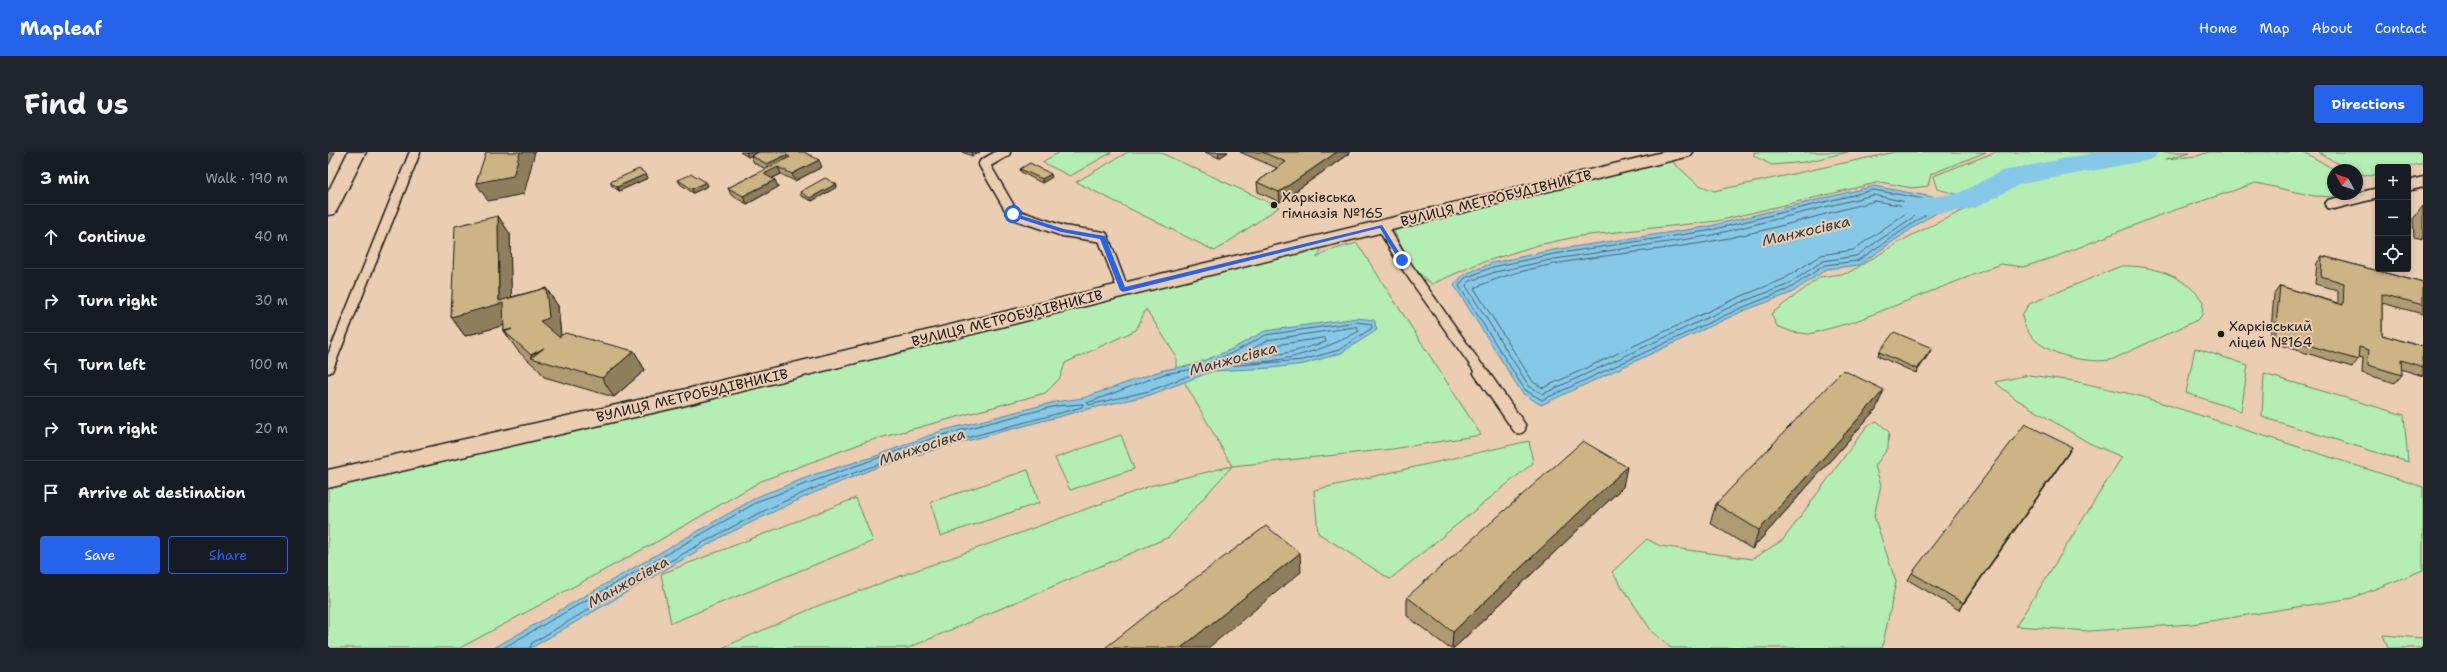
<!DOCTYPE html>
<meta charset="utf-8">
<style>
:root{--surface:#171b24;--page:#20242c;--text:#f1f3f6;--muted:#9ea1a6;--line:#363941;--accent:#2563eb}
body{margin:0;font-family:"Shantell Sans",sans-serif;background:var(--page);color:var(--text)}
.controls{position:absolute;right:12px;top:12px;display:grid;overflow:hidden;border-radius:4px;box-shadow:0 2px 6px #0003}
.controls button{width:36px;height:36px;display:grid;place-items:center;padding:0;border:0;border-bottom:1px solid var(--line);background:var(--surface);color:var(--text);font:20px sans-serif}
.compass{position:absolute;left:1999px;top:12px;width:36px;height:36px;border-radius:50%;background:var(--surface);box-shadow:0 2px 6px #0003;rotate:310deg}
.stop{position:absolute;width:12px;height:12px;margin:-9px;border:3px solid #2563eb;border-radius:50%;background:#fff}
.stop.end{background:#2563eb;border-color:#fff;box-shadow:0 1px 4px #0008}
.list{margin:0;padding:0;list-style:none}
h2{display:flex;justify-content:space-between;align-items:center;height:52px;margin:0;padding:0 16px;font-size:17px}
h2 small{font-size:13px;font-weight:400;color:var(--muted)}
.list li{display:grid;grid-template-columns:26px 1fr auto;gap:12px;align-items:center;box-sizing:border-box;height:64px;padding:0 16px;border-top:1px solid var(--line)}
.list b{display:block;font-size:15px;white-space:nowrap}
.list em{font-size:13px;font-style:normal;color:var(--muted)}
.actions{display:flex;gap:8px;padding:12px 16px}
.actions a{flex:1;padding:9px 0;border:1px solid var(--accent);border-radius:4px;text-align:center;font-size:14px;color:var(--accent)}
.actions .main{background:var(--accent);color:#fff}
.icon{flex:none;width:22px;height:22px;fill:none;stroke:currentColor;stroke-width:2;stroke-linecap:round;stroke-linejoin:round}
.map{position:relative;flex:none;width:2095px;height:496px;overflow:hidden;border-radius:4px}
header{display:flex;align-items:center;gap:24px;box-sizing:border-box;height:56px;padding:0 20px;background:var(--accent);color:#fff}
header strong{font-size:19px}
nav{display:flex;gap:22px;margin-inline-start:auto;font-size:14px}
.intro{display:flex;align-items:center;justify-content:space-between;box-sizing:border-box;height:96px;padding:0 24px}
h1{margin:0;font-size:28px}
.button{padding:10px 18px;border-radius:4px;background:var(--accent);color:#fff;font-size:14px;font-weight:700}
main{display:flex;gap:24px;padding:0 24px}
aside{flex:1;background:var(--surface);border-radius:4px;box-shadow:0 2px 6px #0003}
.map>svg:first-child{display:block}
.green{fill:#b5eeb2;stroke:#688567}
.water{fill:#86c8e7;stroke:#5c8396}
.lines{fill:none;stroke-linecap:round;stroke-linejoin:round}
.shore{stroke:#46616d;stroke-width:1}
.river{fill:#86c8e7;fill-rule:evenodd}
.service-far1-casing{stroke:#1c1c1c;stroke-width:13}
.service-casing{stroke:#1c1c1c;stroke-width:16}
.minor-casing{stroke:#1c1c1c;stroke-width:3}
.primary-casing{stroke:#1c1c1c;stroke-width:3}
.service-far1{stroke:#ebcdb1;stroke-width:10}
.service{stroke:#ebcdb1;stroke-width:13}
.minor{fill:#ebcdb1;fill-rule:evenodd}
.primary{fill:#ebcdb1;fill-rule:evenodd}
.wall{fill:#af9b72;stroke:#1c1c1c}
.shaded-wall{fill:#8f7e5c;stroke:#1c1c1c}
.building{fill:#ccb484;stroke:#1c1c1c}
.route{fill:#2563eb}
.poi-dot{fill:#1c1c1c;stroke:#ebcdb1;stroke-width:1.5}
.labels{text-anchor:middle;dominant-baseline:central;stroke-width:4;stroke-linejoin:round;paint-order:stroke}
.poi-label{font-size:14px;fill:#1c1c1c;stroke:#ebcdb1;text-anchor:start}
.street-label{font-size:14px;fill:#1c1c1c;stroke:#ebcdb1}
.water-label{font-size:15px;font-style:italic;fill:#313e45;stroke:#ebcdb1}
</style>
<header>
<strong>Mapleaf</strong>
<nav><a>Home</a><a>Map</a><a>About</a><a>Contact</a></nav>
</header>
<div class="intro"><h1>Find us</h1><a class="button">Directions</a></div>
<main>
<aside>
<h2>3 min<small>Walk · 190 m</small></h2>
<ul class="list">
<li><svg class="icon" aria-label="ahead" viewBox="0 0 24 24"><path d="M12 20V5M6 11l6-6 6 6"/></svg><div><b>Continue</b></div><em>40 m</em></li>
<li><svg class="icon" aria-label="right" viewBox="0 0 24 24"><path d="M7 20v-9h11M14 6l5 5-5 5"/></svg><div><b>Turn right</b></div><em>30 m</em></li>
<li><svg class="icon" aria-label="left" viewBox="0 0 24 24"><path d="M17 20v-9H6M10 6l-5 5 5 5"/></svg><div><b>Turn left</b></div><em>100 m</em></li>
<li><svg class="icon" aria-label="right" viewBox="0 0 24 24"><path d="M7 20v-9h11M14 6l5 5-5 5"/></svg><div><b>Turn right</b></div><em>20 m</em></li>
<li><svg class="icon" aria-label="arrive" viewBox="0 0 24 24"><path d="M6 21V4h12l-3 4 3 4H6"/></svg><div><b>Arrive at destination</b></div></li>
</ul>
<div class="actions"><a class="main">Save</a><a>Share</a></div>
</aside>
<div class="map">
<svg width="2095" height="496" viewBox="0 0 2095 496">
<rect width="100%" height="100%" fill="#ebcdb1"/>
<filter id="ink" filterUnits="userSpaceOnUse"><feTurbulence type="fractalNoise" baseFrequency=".025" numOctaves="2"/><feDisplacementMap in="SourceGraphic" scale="8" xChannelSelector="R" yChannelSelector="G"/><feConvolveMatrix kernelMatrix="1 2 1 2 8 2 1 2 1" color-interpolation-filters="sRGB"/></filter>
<g filter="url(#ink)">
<g class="green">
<polygon points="732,0 784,0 742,24 714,10"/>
<polygon points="800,0 831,0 951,55 887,99 748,30"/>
<polygon points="1426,0 1520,0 1477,10 1444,13 1426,4"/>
<path d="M1567 0H1658L1603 22 1600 34 1584 36 1552 30 1389 69 1252 84 1210 93 1149 112 1104 132C1083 118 1073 95 1063 72L1338 4 1369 32 1386 39Z"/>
<polygon points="1668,0 1862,0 1838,7 1869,4 1881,0 1976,0 2007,18 2005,42 2019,42 2009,45 1986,44 1928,31 1832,63 1727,105 1695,115 1673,112 1525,170 1481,182 1464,180 1449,174 1443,162 1492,125 1520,121 1584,83 1655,49 1609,37 1605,24"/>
<polygon points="1990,0 2095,0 2095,11 2079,15 2050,15 2050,22 2041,24 2029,21 2029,18 2021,18"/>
<polygon points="985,91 993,98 989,106 1000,99 1029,91 1153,283 1064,297 904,314 841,385 580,496 394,496 492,453 822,334 904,314 848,215 848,204 818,157 808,178 737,211 732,226 717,241 537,290 433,329 330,389 132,496 0,496 0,327"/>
<path d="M1793 114C1823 113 1858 123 1875 150L1874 163 1869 168 1783 208C1753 212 1698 200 1694 163L1701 152Z"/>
<polygon points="1867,196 1920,213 1913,259 1858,241"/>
<polygon points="1936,222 2076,263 2080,310 1934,265"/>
<polygon points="1701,223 1746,229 1812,244 2095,335 2095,418 2024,446 1864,472 1761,479 1688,474 1794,305 1761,291 1688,247 1667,230"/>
<polygon points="1549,269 1561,280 1560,296 1547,314 1553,333 1546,364 1568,430 1554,496 1343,496 1323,478 1284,420 1319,387 1332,394 1424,407 1455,388 1539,274"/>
<polygon points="793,283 806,317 742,338 727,306"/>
<polygon points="1201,289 1205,311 1062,427 990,381 986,338"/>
<polygon points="700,318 711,351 612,384 603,350"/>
<polygon points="528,346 545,389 343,471 333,422"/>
<polygon points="2055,483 2095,486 2095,496 2060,496"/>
</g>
<g class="water">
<polygon points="1546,34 1610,46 1638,49 1618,56 1596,68 1531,113 1499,117 1463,141 1415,159 1213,253 1194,241 1126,133 1135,123 1164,111 1225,98 1378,75"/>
<polygon points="1029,166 1046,168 1049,178 1013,201 976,212 943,216 885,219 822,243 760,257 612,296 547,316 483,342 395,384 203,496 166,496 431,344 488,322 548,304 613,279 727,250 755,246 835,218 865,213 902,198 937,179"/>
</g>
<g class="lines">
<g class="shore">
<polygon points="1546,38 1613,50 1614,52 1529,109 1497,113 1461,137 1413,156 1214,248 1197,238 1131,134 1137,126 1165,115 1226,102 1379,79"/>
<polygon points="1546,43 1600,55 1528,104 1495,109 1459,133 1411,151 1215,242 1201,234 1138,134 1140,130 1167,120 1227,107 1380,84"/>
<path d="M1547 49 1583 55 1584 57 1525 98 1493 103 1456 127 1409 146 1215 236 1205 230 1146 136C1214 105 1306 103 1380 90 1436 80 1492 63 1547 49Z"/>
<polygon points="1029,170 1043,172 1044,176 1011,198 975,208 884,215 821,239 761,253 759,251 836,222 866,217 904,201 938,183"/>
<path d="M1029 175 1031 179C1001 197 939 217 905 208L940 188Z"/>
<path d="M997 186 998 190C978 195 952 207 932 200L942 194Z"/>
<path d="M175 496 433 348 614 283 728 254 755 252 754 255C663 280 570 301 482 338 385 379 295 438 204 491L202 496"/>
</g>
<polygon class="river" points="1770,0 1830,0 1826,6 1816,9 1693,32 1649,55 1638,58 1587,64 1576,61 1572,55 1576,49 1631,41 1674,19"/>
<defs>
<g id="service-far1">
<polyline points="677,0 656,12 685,62 735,79 775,85 795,138"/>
<polyline points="1054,74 1074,108 1153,220"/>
<polyline points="0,216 87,0"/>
</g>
<polyline id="service" points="1152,219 1191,275"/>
<g id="minor">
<polygon points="1335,0 1365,0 1362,4 346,256 0,336 0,318 346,240"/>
<polygon points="2095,25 2095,35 2080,39 2080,29"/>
<polygon points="2050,36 2050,46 2006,57 2000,56 1997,52 2000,48"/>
</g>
<polygon id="primary" points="20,0 38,0 9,58 6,62 0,63 0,40"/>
</defs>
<use href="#service-far1" class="service-far1-casing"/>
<use href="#service" class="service-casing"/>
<use href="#minor" class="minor-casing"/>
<use href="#primary" class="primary-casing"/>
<use href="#service-far1" class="service-far1"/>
<use href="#service" class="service"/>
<use href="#minor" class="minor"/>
<use href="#primary" class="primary"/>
</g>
<g class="wall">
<polygon points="412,0 430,0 420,5"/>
<polygon points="634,0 652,0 644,4"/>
<polygon points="877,0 900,0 891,6"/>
<polygon points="912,0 1023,0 952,50 930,40 929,30 949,16"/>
<polygon points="478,1 494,15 467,29 453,22 445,26 447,28 450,35 419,52 403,43 400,36 438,17 426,11 423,4"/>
<polygon points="692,17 724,25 714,31 693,20"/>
<polygon points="318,22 320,26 291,39 284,34 282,30"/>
<polygon points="350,28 378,30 380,34 365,41 352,32"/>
<polygon points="508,32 509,35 484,49 473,44 472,40"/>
<polygon points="2095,54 2095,87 2086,85 2085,67"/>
<polygon points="170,64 182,82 183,145 218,136 230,154 233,184 306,199 317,218 286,245 216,225 211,218 190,199 176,179 176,173 137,184 123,165"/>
<polygon points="1994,104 2095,131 2095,162 2054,151 2054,183 2095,195 2095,224 2073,217 2074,223 2067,231 2034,221 2035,206 2030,205 2030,208 2024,215 1942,190 1946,142 1952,134 2010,151 2010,138 1987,132 1989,111"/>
<polygon points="1551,200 1602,200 1588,221 1550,204"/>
<polygon points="1548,257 1424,397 1382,371 1388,352"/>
<polygon points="1740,302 1631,458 1580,428 1584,421"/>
<polygon points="1295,335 1126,496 1121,496 1079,464 1079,445"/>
</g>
<g class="shaded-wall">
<polygon points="2,0 7,0 0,14 0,4"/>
<polygon points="192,0 207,0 196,42 160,49 148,31"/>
<polygon points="418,0 430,0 420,5"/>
<polygon points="643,0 652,0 644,4"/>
<polygon points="890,0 900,0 891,6"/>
<polygon points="1009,0 1023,0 952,50 951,40"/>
<polygon points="458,3 461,10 450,15 453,22 439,29 436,22 442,19 439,12"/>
<polygon points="491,8 494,15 467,29 464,22"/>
<polygon points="318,22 320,26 291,39 289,35"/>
<polygon points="723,22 724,25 714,31 714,27"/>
<polygon points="447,28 450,35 419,52 415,44"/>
<polygon points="378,30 380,34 365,41 364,37"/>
<polygon points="508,32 509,35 484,49 482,46"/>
<polygon points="170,64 182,82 184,164 188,170 137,184 123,165 171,149"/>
<polygon points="218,136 230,154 233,185 224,187 212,169"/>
<polygon points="216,196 205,207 203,203"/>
<polygon points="1604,196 1602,200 1588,221 1589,217"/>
<polygon points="306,199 317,218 286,245 274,226"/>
<polygon points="1556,238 1548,257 1424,397 1431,378"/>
<polygon points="1744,295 1740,302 1631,458 1635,451"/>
<polygon points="1299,315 1295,335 1126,496 1124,496 1125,480"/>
<polygon points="972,401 973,420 880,496 853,496"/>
</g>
<g class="building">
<polygon points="158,0 192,0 185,24 148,31"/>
<polygon points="431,0 476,0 491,8 464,22 450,15 436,22 447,28 415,44 400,36 462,5 458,3 439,12 423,4"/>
<polygon points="934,0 1009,0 951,40 929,30 958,10"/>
<polygon points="702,11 723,22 714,27 692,17"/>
<polygon points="311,17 318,22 289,35 282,30"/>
<polygon points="364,22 378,30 364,37 350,28"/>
<polygon points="497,26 508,32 482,46 472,40"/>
<polygon points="170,64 171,149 218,136 221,166 212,169 231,185 237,181 306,199 274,226 203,206 216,196 203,203 177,180 184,177 176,179 175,151 123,165 127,74"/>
<polygon points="1994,104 2095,131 2095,153 2054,142 2054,183 2095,195 2095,215 2073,208 2074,223 2040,213 2041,198 2031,195 2030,208 1947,183 1952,134 2015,153 2016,131 1993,124"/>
<polygon points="1566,180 1604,196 1589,217 1551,200"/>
<polygon points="1515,218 1556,238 1431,378 1388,352"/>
<polygon points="1697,272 1744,295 1635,451 1584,421"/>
<polygon points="1255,289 1299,315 1125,480 1079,445"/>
<polygon points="938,374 972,401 853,496 777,496 843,444"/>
</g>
</g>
<polygon class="route" points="685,61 736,77 777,84 797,135 1054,73 1076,108 1072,110 1052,76 795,140 792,138 772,87 733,80 683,64"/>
<g class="poi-dot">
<circle cx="946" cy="53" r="4"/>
<circle cx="1893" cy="182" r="4"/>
</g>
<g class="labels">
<g class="poi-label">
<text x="954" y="45">Харківська<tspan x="954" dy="16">гімназія №165</tspan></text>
<text x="1901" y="174">Харківський<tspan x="1901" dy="16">ліцей №164</tspan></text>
</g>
<g class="street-label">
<text transform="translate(1168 46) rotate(-14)">ВУЛИЦЯ МЕТРОБУДІВНИКІВ</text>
<text transform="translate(679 166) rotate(-14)">ВУЛИЦЯ МЕТРОБУДІВНИКІВ</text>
<text transform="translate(364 243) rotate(-13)">ВУЛИЦЯ МЕТРОБУДІВНИКІВ</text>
</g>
<g class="water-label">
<text transform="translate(1478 79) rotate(-13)">Манжосівка</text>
<text transform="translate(905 207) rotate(-15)">Манжосівка</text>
<text transform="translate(594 295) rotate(-18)">Манжосівка</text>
<text transform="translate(300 430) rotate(-29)">Манжосівка</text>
</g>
</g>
</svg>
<div class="controls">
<button>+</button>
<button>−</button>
<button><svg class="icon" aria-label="locate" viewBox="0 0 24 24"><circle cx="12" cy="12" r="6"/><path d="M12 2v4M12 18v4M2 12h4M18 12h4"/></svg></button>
</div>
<svg class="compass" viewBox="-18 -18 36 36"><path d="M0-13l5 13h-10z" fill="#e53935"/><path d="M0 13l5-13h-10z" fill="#9ea1a6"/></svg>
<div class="stop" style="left:685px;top:62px"></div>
<div class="stop end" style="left:1074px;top:108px"></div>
</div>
</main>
